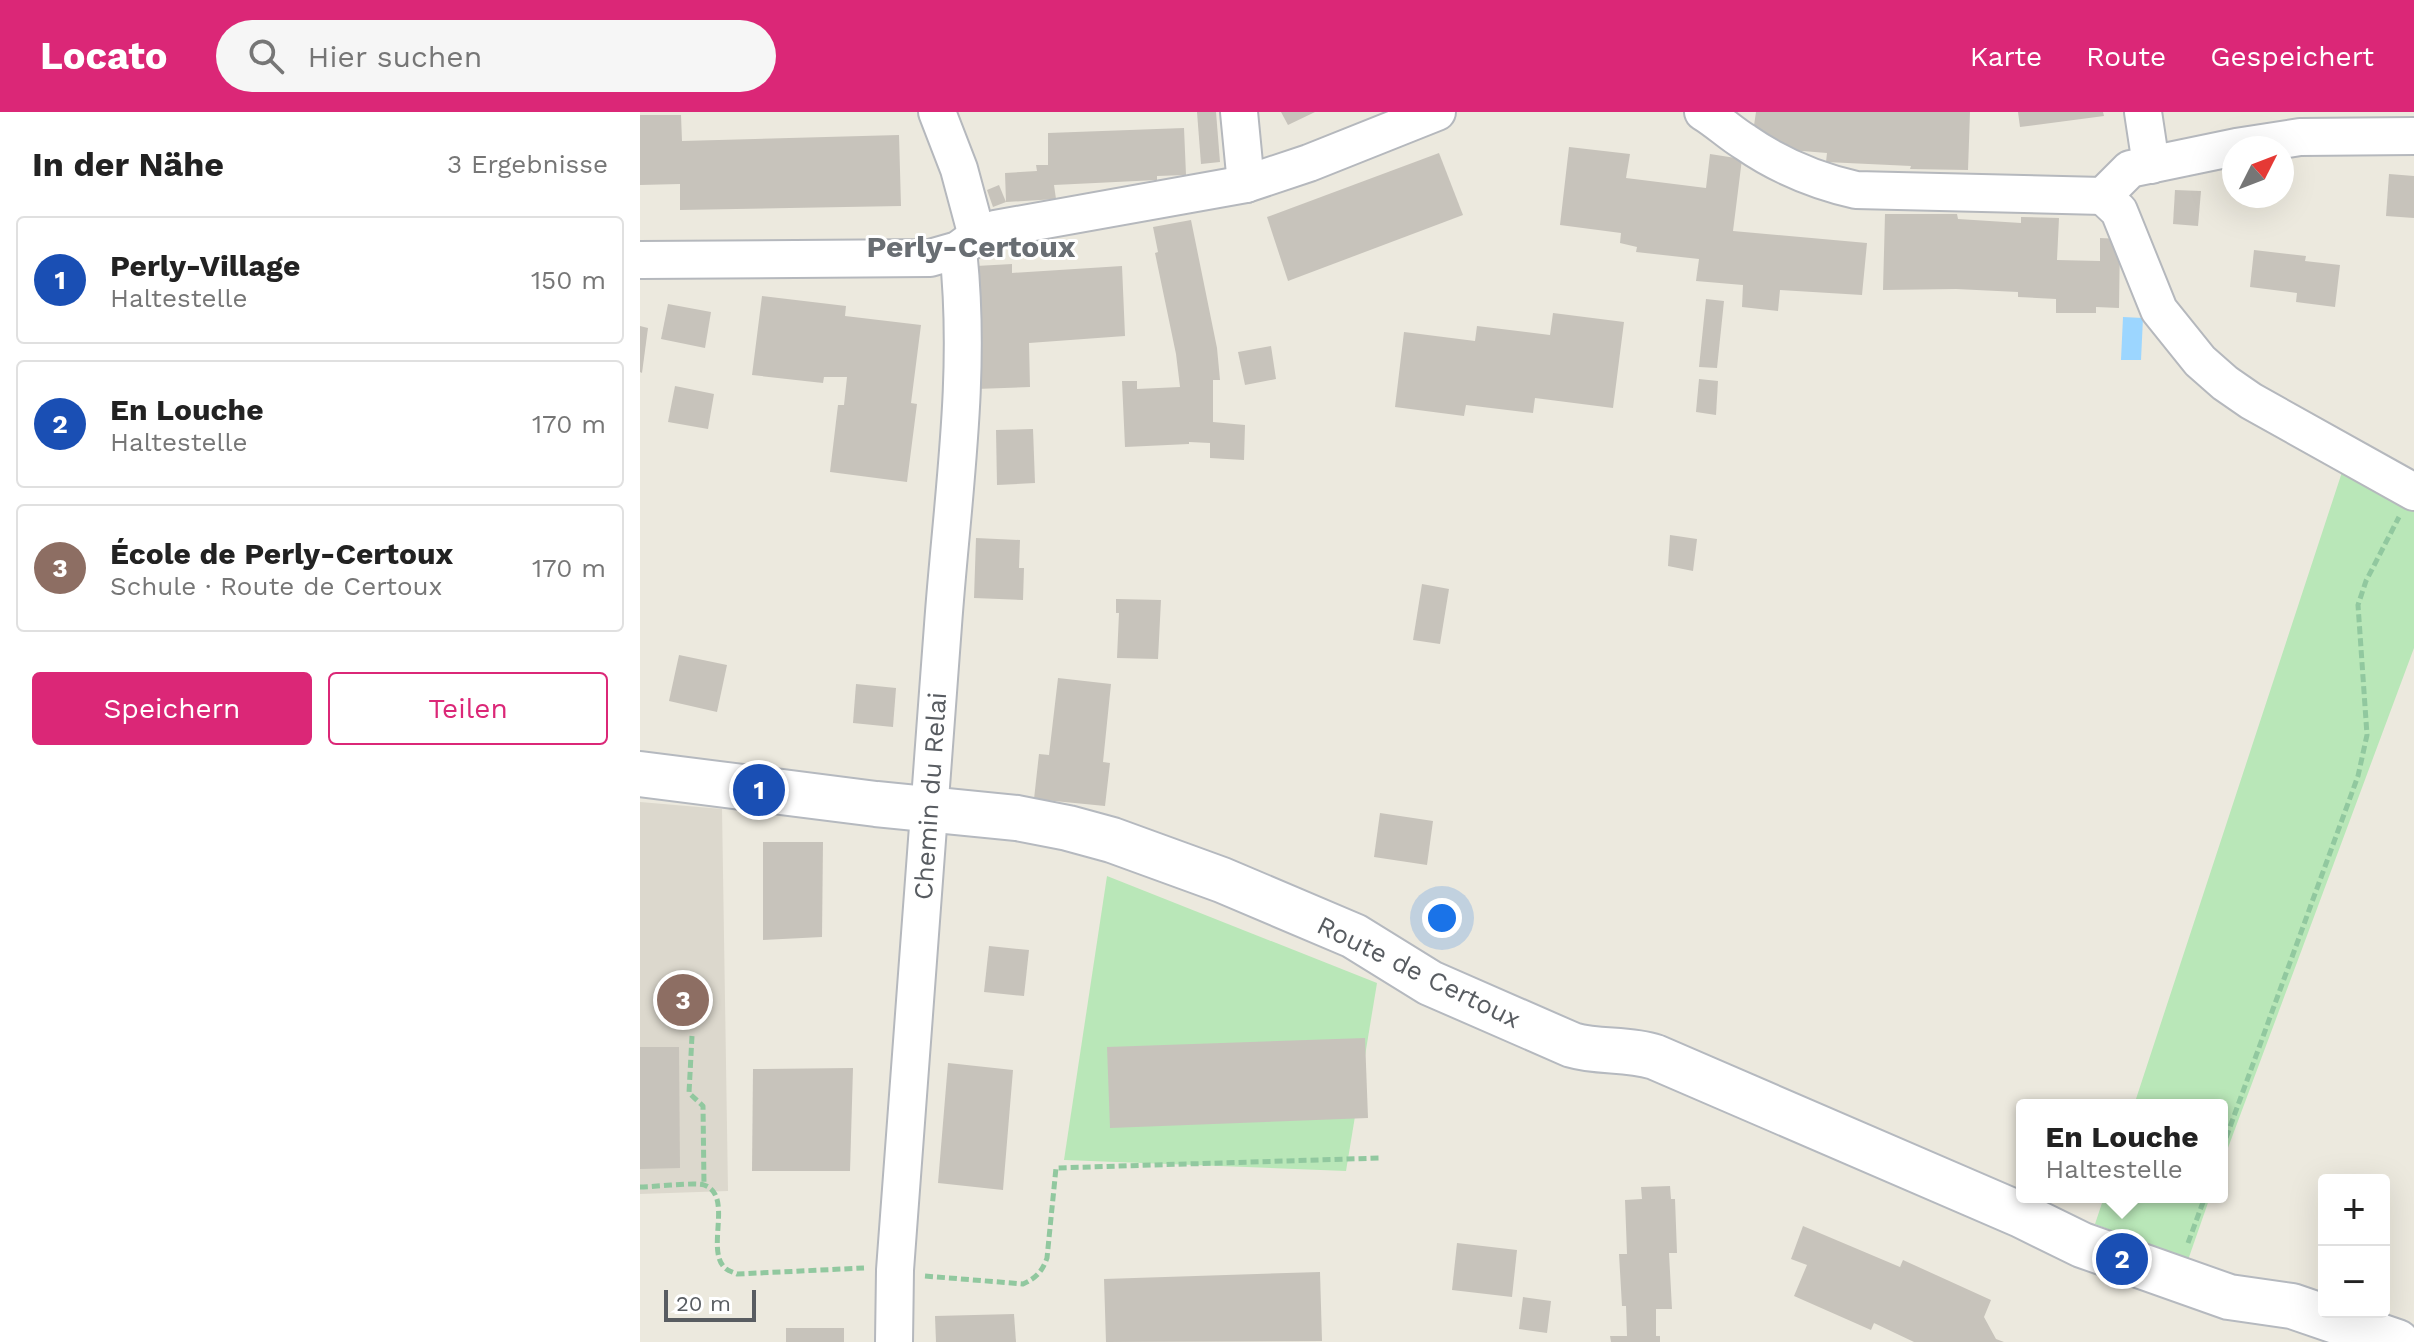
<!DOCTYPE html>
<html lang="de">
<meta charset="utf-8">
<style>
:root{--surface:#fff;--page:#f6f6f6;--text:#222;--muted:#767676;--line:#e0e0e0;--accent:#db2777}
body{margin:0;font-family:"Work Sans",sans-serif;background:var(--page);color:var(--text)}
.controls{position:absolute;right:24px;bottom:24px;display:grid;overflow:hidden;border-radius:8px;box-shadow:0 8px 32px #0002}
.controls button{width:72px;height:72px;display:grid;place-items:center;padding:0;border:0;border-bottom:2px solid var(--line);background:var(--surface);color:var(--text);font:40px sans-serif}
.compass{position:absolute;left:1582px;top:24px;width:72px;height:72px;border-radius:50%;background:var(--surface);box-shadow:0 8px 32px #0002;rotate:48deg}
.scale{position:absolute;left:24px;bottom:20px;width:92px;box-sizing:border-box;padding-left:8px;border:4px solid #585c61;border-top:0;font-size:22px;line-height:28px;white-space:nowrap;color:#585c61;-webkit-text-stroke:6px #fff;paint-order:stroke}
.you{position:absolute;left:802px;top:806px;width:28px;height:28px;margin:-20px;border:6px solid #fff;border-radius:50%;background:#1a73e8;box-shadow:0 0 0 12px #1a73e833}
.badge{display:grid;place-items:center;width:52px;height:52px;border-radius:50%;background:var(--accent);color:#fff;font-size:26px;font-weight:700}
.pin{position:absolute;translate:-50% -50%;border:4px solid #fff;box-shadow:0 2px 8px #0006}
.popup{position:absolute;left:1376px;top:987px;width:212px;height:104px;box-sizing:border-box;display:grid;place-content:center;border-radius:8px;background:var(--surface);filter:drop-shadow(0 2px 6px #0005);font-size:26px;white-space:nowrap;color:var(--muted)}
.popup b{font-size:30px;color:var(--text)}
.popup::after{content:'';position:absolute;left:50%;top:100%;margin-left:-16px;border:16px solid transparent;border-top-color:var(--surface)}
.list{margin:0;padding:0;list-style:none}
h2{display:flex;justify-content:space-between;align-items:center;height:104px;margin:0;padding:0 32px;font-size:34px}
h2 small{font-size:26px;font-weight:400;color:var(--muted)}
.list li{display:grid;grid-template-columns:52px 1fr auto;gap:24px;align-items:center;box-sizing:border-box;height:128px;margin:0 16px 16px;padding:0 16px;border:2px solid var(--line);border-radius:8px}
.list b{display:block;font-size:30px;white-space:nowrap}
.list p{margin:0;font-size:26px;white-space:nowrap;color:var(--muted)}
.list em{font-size:26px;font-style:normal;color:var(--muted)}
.actions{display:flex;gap:16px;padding:24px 32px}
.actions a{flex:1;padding:18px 0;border:2px solid var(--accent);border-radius:8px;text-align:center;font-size:28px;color:var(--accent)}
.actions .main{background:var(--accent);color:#fff}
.icon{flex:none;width:44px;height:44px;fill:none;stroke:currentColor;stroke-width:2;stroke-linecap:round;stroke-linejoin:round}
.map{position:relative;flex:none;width:1774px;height:1230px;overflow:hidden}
header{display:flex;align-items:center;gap:48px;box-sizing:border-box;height:112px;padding:0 40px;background:var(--accent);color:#fff}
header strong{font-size:38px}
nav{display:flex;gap:44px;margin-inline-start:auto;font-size:28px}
.search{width:560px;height:72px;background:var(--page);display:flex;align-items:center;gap:20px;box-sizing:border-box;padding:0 28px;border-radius:44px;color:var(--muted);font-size:30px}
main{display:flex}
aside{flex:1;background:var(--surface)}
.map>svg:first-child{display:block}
.education{fill:#dcd8cd}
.green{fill:#b9e7b8}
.water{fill:#9cd6ff}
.building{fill:#c7c3bb}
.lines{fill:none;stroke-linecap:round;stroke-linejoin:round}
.street-casing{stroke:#b5b8bd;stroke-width:40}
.secondary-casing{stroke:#b5b9bf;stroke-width:48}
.path{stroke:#91c89f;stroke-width:5;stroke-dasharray:8 4;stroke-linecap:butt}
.street{stroke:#fff;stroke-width:36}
.secondary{stroke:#fff;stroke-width:44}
.labels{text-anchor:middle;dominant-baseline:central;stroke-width:6;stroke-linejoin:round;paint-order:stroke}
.street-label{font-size:26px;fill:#585c61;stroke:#fff}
.quarter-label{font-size:30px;font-weight:bold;fill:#696e73;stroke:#fff}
</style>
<header>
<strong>Locato</strong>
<div class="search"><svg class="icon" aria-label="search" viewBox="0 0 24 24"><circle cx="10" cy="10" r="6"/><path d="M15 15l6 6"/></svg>Hier suchen</div>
<nav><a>Karte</a><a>Route</a><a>Gespeichert</a></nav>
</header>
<main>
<aside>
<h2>In der Nähe<small>3 Ergebnisse</small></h2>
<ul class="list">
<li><span class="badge" style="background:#1a4fb4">1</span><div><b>Perly-Village</b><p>Haltestelle</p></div><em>150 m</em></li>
<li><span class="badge" style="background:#1a4fb4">2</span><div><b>En Louche</b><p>Haltestelle</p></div><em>170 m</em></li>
<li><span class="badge" style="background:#8d6e63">3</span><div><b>École de Perly-Certoux</b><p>Schule · Route de Certoux</p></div><em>170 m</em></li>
</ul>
<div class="actions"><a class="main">Speichern</a><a>Teilen</a></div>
</aside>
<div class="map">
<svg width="1774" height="1230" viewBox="0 0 1774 1230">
<rect width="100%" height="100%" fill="#ece9de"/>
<polygon class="education" points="0,690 82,697 88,1079 0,1082"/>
<g class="green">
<polygon points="1705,351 1774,388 1774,536 1582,1052 1582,993 1494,993"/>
<polygon points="467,764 737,871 706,1059 424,1048"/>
<polygon points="1464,1085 1570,1085 1548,1148 1455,1112"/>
</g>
<polygon class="water" points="1483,205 1503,206 1501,248 1481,248"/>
<g class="building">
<polygon points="557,0 576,0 580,50 561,52"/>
<polygon points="641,0 675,0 648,13"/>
<polygon points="1116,0 1330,0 1328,58 1270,57 1271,54 1186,50 1187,41 1150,38 1113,20"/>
<polygon points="1378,0 1463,0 1464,4 1380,15"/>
<polygon points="0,3 41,3 42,29 259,23 261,94 40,98 40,72 0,73"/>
<polygon points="544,16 546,63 517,64 517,68 414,73 416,87 366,90 365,61 397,59 396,53 408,53 408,21"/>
<polygon points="929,35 990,42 986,66 1066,76 1070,42 1102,47 1093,119 1227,131 1222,183 1140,178 1138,199 1102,195 1103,173 1056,169 1059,147 996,140 997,135 980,131 981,121 920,113"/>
<polygon points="799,41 823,103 648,169 627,105"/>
<polygon points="1749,62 1774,64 1774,106 1746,104"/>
<polygon points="359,73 366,90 353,95 347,78"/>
<polygon points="1535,78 1561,79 1558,114 1533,112"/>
<polygon points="1245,102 1317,102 1318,107 1381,111 1381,105 1419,106 1417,148 1460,149 1460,126 1480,127 1479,196 1456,195 1456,201 1416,201 1416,187 1378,185 1378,180 1316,177 1243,178"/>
<polygon points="551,108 577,236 580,268 573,268 573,310 605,313 604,348 570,346 570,331 549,330 549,332 485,335 482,269 497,269 497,277 540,275 536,242 515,141 518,140 513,115"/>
<polygon points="1614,138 1666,144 1665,149 1700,153 1695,195 1656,190 1657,181 1610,175"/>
<polygon points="372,152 372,161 482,154 485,224 389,231 390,275 336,277 336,154"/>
<polygon points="122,184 206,194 205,204 281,213 271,291 277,292 267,370 190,360 198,293 204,293 207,265 184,265 183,271 112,263"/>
<polygon points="1066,187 1084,189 1077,256 1059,255"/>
<polygon points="28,192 71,200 65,236 21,227"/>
<polygon points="913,201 984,210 973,296 895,286 893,301 826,293 824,304 755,295 764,220 835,229 837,214 910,223"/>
<polygon points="0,214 8,216 2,261 0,260"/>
<polygon points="631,234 636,267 605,273 598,240"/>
<polygon points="1059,267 1078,269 1076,303 1056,300"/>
<polygon points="35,274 74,282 68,317 28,310"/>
<polygon points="393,317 395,371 357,373 356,318"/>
<polygon points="1030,423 1057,427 1053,459 1028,454"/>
<polygon points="336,426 380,428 379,456 384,456 383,488 334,486"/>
<polygon points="782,472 809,477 800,532 773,528"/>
<polygon points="476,487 521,488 518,547 477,546 479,501 476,501"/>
<polygon points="39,543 87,553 77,600 29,589"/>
<polygon points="418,566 471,572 463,650 470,651 465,694 394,687 399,642 409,643"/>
<polygon points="216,572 256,576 253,615 213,611"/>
<polygon points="740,701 793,709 787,753 734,745"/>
<polygon points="123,730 183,730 182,825 123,828"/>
<polygon points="349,834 389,838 384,884 344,880"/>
<polygon points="725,926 728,1006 470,1016 467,935"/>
<polygon points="0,935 39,935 40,1056 0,1057"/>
<polygon points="308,951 373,958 363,1078 298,1071"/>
<polygon points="213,956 210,1059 112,1059 113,957"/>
<polygon points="1030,1074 1031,1087 1035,1087 1037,1141 1029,1141 1032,1197 1016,1197 1016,1224 1020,1224 1020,1230 971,1230 970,1224 987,1224 986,1194 982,1194 979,1142 987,1142 985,1088 1002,1087 1001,1075"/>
<polygon points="1163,1114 1260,1155 1263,1148 1351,1188 1344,1205 1356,1227 1364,1230 1274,1230 1234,1211 1231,1218 1154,1184 1167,1153 1151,1147"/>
<polygon points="817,1131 877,1138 872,1185 812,1178"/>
<polygon points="680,1160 682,1229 466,1230 464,1167"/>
<polygon points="883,1185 911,1189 907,1221 879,1217"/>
<polygon points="374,1202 376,1230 296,1230 295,1204"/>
<rect x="146" y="1216" width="58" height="14"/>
</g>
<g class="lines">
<defs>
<g id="street">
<polyline points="297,0 319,57 337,124"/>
<polyline points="599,0 606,72"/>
<path d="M1063 0C1078 9 1090 21 1105 30 1138 53 1177 69 1216 78L1463 84"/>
<polyline points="1503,0 1511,53"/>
<polyline points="1463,84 1479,99 1519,198 1560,249 1585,271 1611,289 1774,380"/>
<polyline points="1463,84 1490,57 1596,35 1660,25 1774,24"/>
<polyline points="0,148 290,146 318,138 337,124 355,117 606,72 669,51 797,0"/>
<path d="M254 1230 255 1158C271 943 287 728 303 513 312 388 332 263 318 138"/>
</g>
<path id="secondary" d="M0 662 236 692 377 706 428 716 472 728 582 768 714 824 790 871 932 933C959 941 987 936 1015 945L1381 1103 1442 1133 1589 1185 1652 1194 1757 1230"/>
</defs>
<use href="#street" class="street-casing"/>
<use href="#secondary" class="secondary-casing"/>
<g class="path">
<polyline points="52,924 49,981 63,994 64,1073"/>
<polyline points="1582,1037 1718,664 1727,623 1718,493 1726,469 1759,405"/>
<path d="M0 1075C13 1075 55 1070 64 1073 94 1083 65 1138 85 1156 88 1159 93 1160 97 1162L224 1156"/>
<polyline points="1548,1131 1565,1085"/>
<path d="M285 1164 383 1172C396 1166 402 1160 407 1146L416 1056 742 1046"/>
</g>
<use href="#street" class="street"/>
<use href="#secondary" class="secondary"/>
</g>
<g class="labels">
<g class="street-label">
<text transform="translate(290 684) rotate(-86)">Chemin du Relai</text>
<text transform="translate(779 860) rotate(26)">Route de Certoux</text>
</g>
<g class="quarter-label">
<text x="331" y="134">Perly-Certoux</text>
</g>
</g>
</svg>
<div class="controls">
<button>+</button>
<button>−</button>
</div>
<svg class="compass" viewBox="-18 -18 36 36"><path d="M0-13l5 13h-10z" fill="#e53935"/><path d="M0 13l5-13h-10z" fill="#767676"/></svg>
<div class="scale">20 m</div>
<div class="you"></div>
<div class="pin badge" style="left:119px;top:678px;background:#1a4fb4">1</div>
<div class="pin badge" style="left:1482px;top:1147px;background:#1a4fb4">2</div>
<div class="popup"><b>En Louche</b>Haltestelle</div>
<div class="pin badge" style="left:43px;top:888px;background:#8d6e63">3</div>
</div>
</main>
